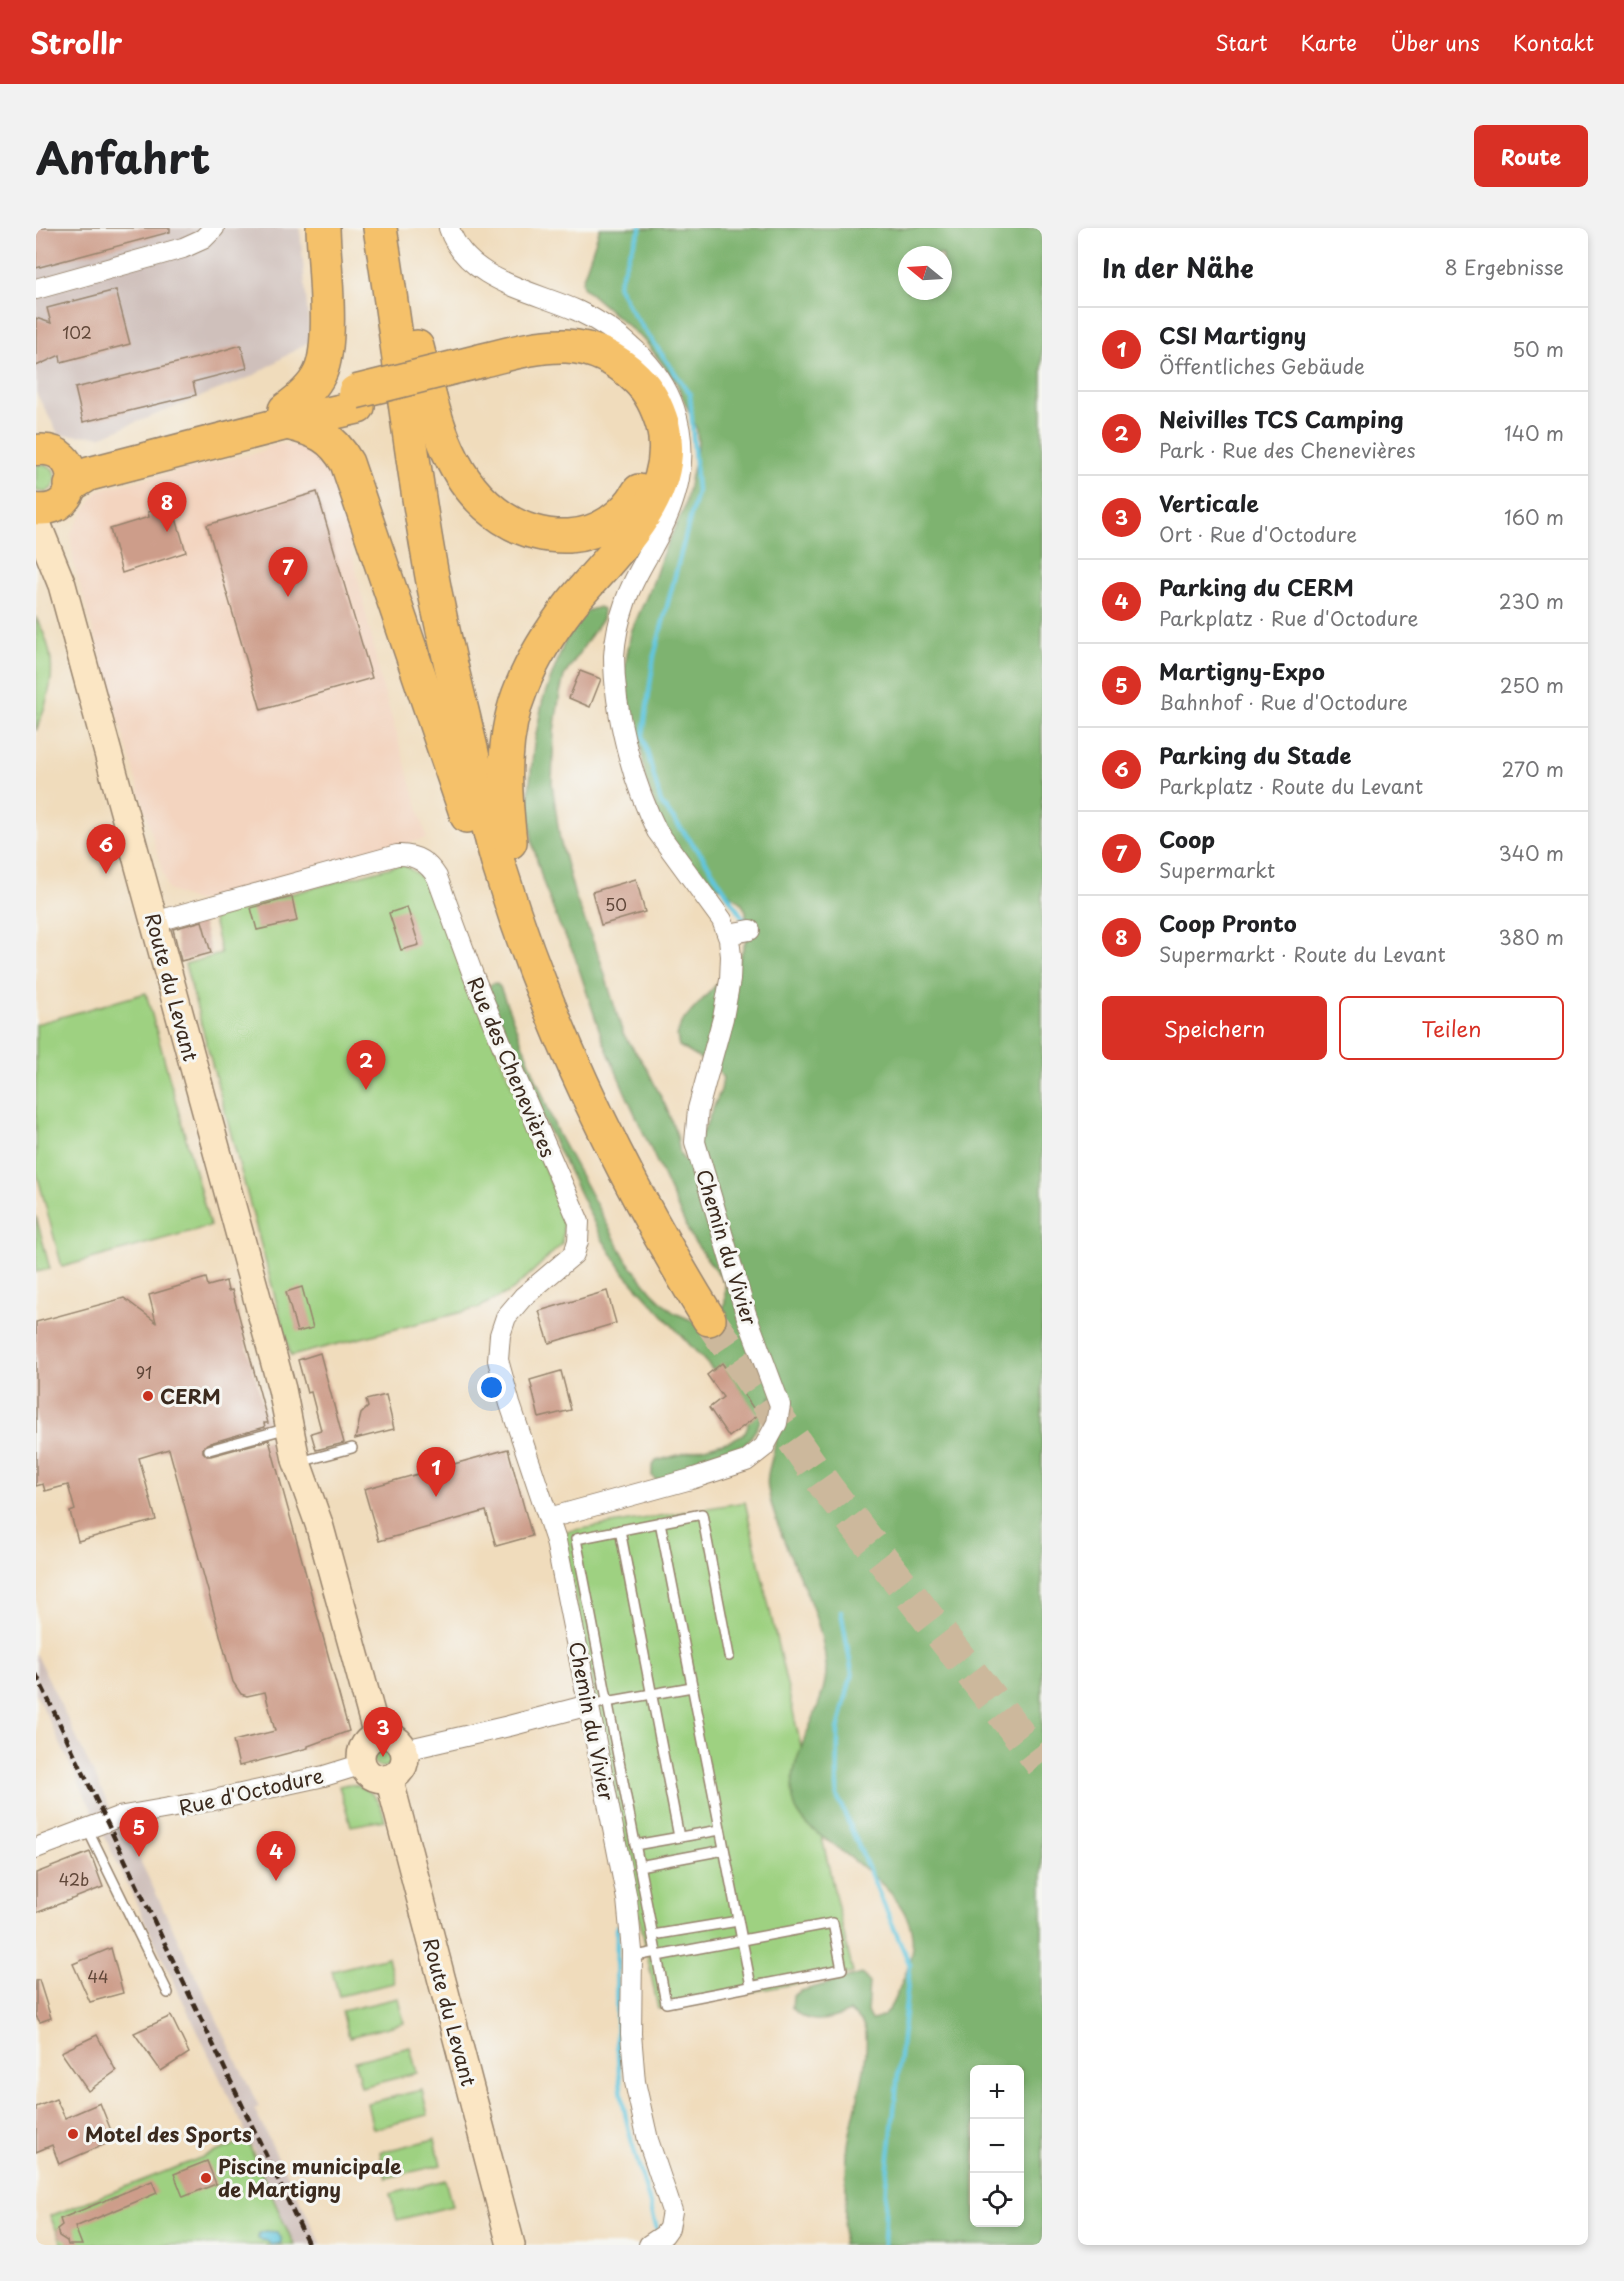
<!DOCTYPE html>
<html lang="de">
<meta charset="utf-8">
<style>
:root{--surface:#fff;--page:#f2f2f2;--text:#202124;--muted:#757577;--line:#e0e0e0;--accent:#d93025}
body{margin:0;font-family:"Playpen Sans",sans-serif;background:var(--page);color:var(--text)}
.controls{position:absolute;right:18px;bottom:18px;display:grid;overflow:hidden;border-radius:9px;box-shadow:0 3px 9px #0003}
.controls button{width:54px;height:54px;display:grid;place-items:center;padding:0;border:0;border-bottom:2px solid var(--line);background:var(--surface);color:var(--text);font:30px sans-serif}
.compass{position:absolute;left:862px;top:18px;width:54px;height:54px;border-radius:50%;background:var(--surface);box-shadow:0 3px 9px #0003;rotate:288deg}
.you{position:absolute;left:456px;top:1160px;width:21px;height:21px;margin:-15px;border:4px solid #fff;border-radius:50%;background:#1a73e8;box-shadow:0 0 0 9px #1a73e833}
.badge{display:grid;place-items:center;width:39px;height:39px;border-radius:50%;background:var(--accent);color:#fff;font-size:20px;font-weight:700}
.pin{position:absolute;translate:-50% -50px;filter:drop-shadow(0 2px 3px #0008)}
.pin::after{content:'';position:absolute;top:32px;width:21px;height:18px;background:inherit;clip-path:polygon(0 0,100% 0,50% 100%)}
.list{margin:0;padding:0;list-style:none}
h2{display:flex;justify-content:space-between;align-items:center;height:78px;margin:0;padding:0 24px;font-size:26px}
h2 small{font-size:20px;font-weight:400;color:var(--muted)}
.list li{display:grid;grid-template-columns:39px 1fr auto;gap:18px;align-items:center;box-sizing:border-box;height:84px;padding:0 24px;border-top:2px solid var(--line)}
.list b{display:block;font-size:22px;white-space:nowrap}
.list p{margin:0;font-size:20px;white-space:nowrap;color:var(--muted)}
.list em{font-size:20px;font-style:normal;color:var(--muted)}
.actions{display:flex;gap:12px;padding:18px 24px}
.actions a{flex:1;padding:14px 0;border:2px solid var(--accent);border-radius:9px;text-align:center;font-size:21px;color:var(--accent)}
.actions .main{background:var(--accent);color:#fff}
.icon{flex:none;width:33px;height:33px;fill:none;stroke:currentColor;stroke-width:2;stroke-linecap:round;stroke-linejoin:round}
.map{position:relative;flex:none;width:1006px;height:2017px;overflow:hidden;border-radius:9px}
header{display:flex;align-items:center;gap:36px;box-sizing:border-box;height:84px;padding:0 30px;background:var(--accent);color:#fff}
header strong{font-size:28px}
nav{display:flex;gap:33px;margin-inline-start:auto;font-size:21px}
.intro{display:flex;align-items:center;justify-content:space-between;box-sizing:border-box;height:144px;padding:0 36px}
h1{margin:0;font-size:42px}
.button{padding:15px 27px;border-radius:9px;background:var(--accent);color:#fff;font-size:21px;font-weight:700}
main{display:flex;gap:36px;padding:0 36px}
aside{flex:1;background:var(--surface);border-radius:9px;box-shadow:0 3px 9px #0003}
.map>svg:first-child{display:block}
.built{fill:#f3d4bf}
.industrial{fill:#cfc0bb}
.green{fill:#9ed181;stroke:#6c7e50;stroke-width:1.5}
.forest{fill:#7eb36f;stroke:#5c6e46;stroke-width:1.5;fill-rule:evenodd}
.water{fill:#61c6de;stroke:#4e787e;stroke-width:1.5}
.lines{fill:none;stroke-linecap:round;stroke-linejoin:round}
.stream{stroke:#61c6de;stroke-width:4.5}
.building{fill:#cd9d8a}
.highway-tunnel{stroke:#ccb89c;stroke-width:33;stroke-dasharray:33 16;stroke-linecap:butt}
.lane-casing{stroke:#96836d;stroke-width:12}
.street-casing{stroke:#96836d;stroke-width:22}
.secondary-casing{stroke:#96836d;stroke-width:30}
.primary-casing{stroke:#96836d;stroke-width:33}
.highway-casing{stroke:#96836d;stroke-width:36}
.lane{stroke:#fff;stroke-width:9}
.street{stroke:#fff;stroke-width:20}
.secondary{stroke:#fbe6c4;stroke-width:27}
.primary{stroke:#f5c16b;stroke-width:30}
.highway{stroke:#f5c16b;stroke-width:33}
.rail{stroke:#3b2a1e;stroke-width:4.5;stroke-dasharray:9 4.5;stroke-linecap:butt}
.highway-bridge-casing{stroke:#96836d;stroke-width:36;stroke-linecap:butt}
.highway-bridge{stroke:#f5c16b;stroke-width:33}
.poi-dot{fill:#c8321e;stroke:#f6f6f2;stroke-width:2}
.labels{text-anchor:middle;dominant-baseline:central;stroke-width:6;stroke-linejoin:round;paint-order:stroke}
.number-label{font-size:16px;fill:#604739}
.street-label{font-size:20px;fill:#3b2a1e;stroke:#f6f6f2}
.poi-label{font-size:20px;font-weight:bold;fill:#3b2a1e;stroke:#f6f6f2;text-anchor:start}
</style>
<header>
<strong>Strollr</strong>
<nav><a>Start</a><a>Karte</a><a>Über uns</a><a>Kontakt</a></nav>
</header>
<div class="intro"><h1>Anfahrt</h1><a class="button">Route</a></div>
<main>
<div class="map">
<svg width="1006" height="2017" viewBox="0 0 1006 2017">
<rect width="100%" height="100%" fill="#f6f6f2"/>
<filter id="ink" filterUnits="userSpaceOnUse"><feTurbulence type="fractalNoise" baseFrequency=".0167" numOctaves="2"/><feDisplacementMap in="SourceGraphic" scale="12" xChannelSelector="R" yChannelSelector="G"/><feConvolveMatrix kernelMatrix="1 2 1 2 8 2 1 2 1" color-interpolation-filters="sRGB"/></filter>
<filter id="wash" filterUnits="userSpaceOnUse"><feTurbulence type="fractalNoise" baseFrequency=".008" numOctaves="4" result="noise"/><feDisplacementMap in="SourceGraphic" scale="24" xChannelSelector="R" yChannelSelector="G"/><feGaussianBlur stdDeviation="1.35" result="paint"/><feColorMatrix in="noise" values="0 0 0 0 0 0 0 0 0 0 0 0 0 0 0 0 0 1.4 0 .05"/><feComposite in="paint" operator="in"/></filter>
<g filter="url(#wash)">
<rect width="100%" height="100%" fill="#f0dcbc"/>
<polygon class="built" points="242,216 254,216 272,221 285,232 295,245 306,278 345,453 391,610 162,674 132,662 38,337 34,306 62,262 228,223 230,219"/>
<g class="industrial">
<polygon points="0,0 264,0 274,113 217,148 66,208 23,207 0,165"/>
<polygon points="0,1425 75,1582 88,1599 223,1879 218,1881 286,2017 259,2017 251,2000 211,1907 0,1465"/>
</g>
<g class="green">
<polygon points="7,236 17,241 20,251 16,260 10,264 0,263 0,237"/>
<path d="M0 390C24 431 17 461 0 503Z"/>
<polygon points="367,636 395,656 528,988 526,1016 477,1062 442,1080 255,1128 149,736 185,726 176,687"/>
<polygon points="110,765 174,998 26,1039 0,942 0,796"/>
<polygon points="0,988 14,1041 0,1044"/>
<polygon points="709,1274 817,1745 622,1781 526,1304"/>
<circle cx="347" cy="1529" r="10"/>
<path d="M313 1556C334 1559 345 1571 349 1592L315 1598 303 1558Z"/>
<polygon points="352,1729 358,1755 303,1768 296,1743"/>
<polygon points="362,1770 368,1795 313,1809 306,1783"/>
<polygon points="374,1819 381,1845 325,1859 319,1833"/>
<polygon points="386,1862 392,1887 337,1901 331,1875"/>
<polygon points="399,1911 405,1937 350,1950 344,1924"/>
<polygon points="211,1912 258,2017 27,2017 14,1988"/>
<polygon points="409,1952 416,1978 361,1992 354,1966"/>
</g>
<path class="forest" d="M564 0H1006V2017H806C811 1986 809 1956 811 1925 815 1885 833 1845 830 1806 829 1797 821 1788 814 1784 793 1792 772 1799 756 1780L757 1768 765 1763 826 1746 833 1754 831 1784 835 1792C853 1790 856 1775 863 1761 870 1746 878 1725 876 1708 873 1671 826 1638 799 1618 784 1607 768 1598 760 1581 742 1536 793 1481 790 1437 785 1373 743 1322 732 1261 729 1243 739 1229 739 1212 740 1197 736 1181 735 1167L721 1200 703 1226 621 1253 616 1248V1239L620 1233 694 1213 709 1205 712 1198 710 1184 698 1165 589 1046 566 1011 496 868 452 762 455 756 460 755 464 759 522 906 591 1033 616 1064 637 1084 668 1098 685 1084 689 1074V1055L655 1009 588 862 566 810 538 726 522 694 507 654 496 613 492 572 498 516 507 471 529 413 548 384 563 379 567 381 566 391 528 448 524 465 518 504 516 555 524 612 539 668 564 731 587 806 610 839 630 879 641 907 644 926 648 932 652 933 656 929 685 862 687 850 681 841 643 818 641 808 645 795 679 758 701 738 710 712V683L704 673 668 649 646 629 628 604 609 550 605 519 599 500 590 483 587 450 595 404 617 354 627 325 648 281 662 215 661 202 640 154 610 114 547 59 546 53ZM871 27H907V63H871ZM939 1842H984V1994H939Z"/>
<polygon class="water" points="229,2003 241,2004 245,2010 245,2015 236,2017 231,2013 222,2011 223,2005"/>
<g class="lines">
<g class="stream">
<polyline points="605,0 592,29 582,57 597,86 654,166 661,264 618,428 607,508 625,575 667,629 712,698"/>
<polyline points="805,1383 816,1445 802,1502 801,1568 874,1737 850,1956 848,2017"/>
<path d="M581 1698C581 1755 578 1812 586 1868 593 1915 611 1960 622 2006"/>
</g>
</g>
<g id="blocks">
<g class="building">
<polygon points="0,0 134,0 134,4 0,40"/>
<polygon points="80,62 94,116 25,134 24,127 0,138 0,90 15,95 11,80"/>
<polygon points="205,117 211,140 157,154 160,167 47,194 39,160 169,128"/>
<polygon points="281,264 336,450 225,482 171,297"/>
<polygon points="136,277 150,324 86,345 74,301 113,289 112,284"/>
<polygon points="544,443 565,451 554,479 533,470"/>
<polygon points="600,651 609,684 565,697 556,664"/>
<polygon points="256,669 261,693 221,702 215,680"/>
<polygon points="371,679 383,717 365,722 353,685"/>
<polygon points="166,693 175,725 145,733 137,701"/>
<polygon points="170,1050 172,1058 190,1053 192,1063 196,1062 232,1195 228,1195 229,1199 171,1216 167,1220 167,1224 171,1228 175,1228 233,1212 313,1503 272,1518 272,1520 203,1538 197,1513 239,1503 229,1464 211,1468 205,1466 197,1454 133,1221 103,1230 120,1292 42,1313 34,1284 39,1282 32,1257 9,1263 7,1256 0,1258 0,1094 88,1070 120,1094 113,1067"/>
<polygon points="266,1059 277,1100 261,1104 250,1064"/>
<polygon points="571,1063 580,1095 513,1115 503,1083"/>
<polygon points="284,1125 308,1215 280,1222 275,1205 285,1202 275,1164 271,1165 262,1132"/>
<polygon points="686,1135 722,1187 693,1209 673,1180 687,1169 671,1147"/>
<polygon points="525,1143 535,1182 503,1190 494,1152"/>
<polygon points="350,1167 358,1201 319,1211 325,1186 332,1179 330,1172"/>
<polygon points="472,1221 496,1308 460,1318 450,1283 343,1313 328,1261"/>
<polygon points="54,1624 67,1659 0,1685 0,1645"/>
<polygon points="75,1720 87,1765 54,1774 37,1736"/>
<polygon points="3,1752 15,1790 4,1794 0,1788 0,1753"/>
<polygon points="135,1788 153,1825 125,1843 98,1805"/>
<polygon points="61,1807 80,1843 52,1863 25,1824"/>
<polygon points="20,1871 29,1890 64,1875 76,1905 71,1907 74,1914 23,1936 16,1917 0,1924 0,1879"/>
<polygon points="171,1933 180,1956 147,1969 138,1946"/>
<polygon points="116,1953 121,1965 39,1999 46,2017 32,2017 31,2013 23,2008 21,2001 26,1997 24,1991"/>
</g>
</g>
</g>
<g filter="url(#ink)">
<use href="#blocks" fill-opacity="0" stroke="#96836d" stroke-width="1.5"/>
<g class="lines">
<polyline class="highway-tunnel" points="673,1091 791,1260 1006,1536"/>
<defs>
<g id="lane">
<polyline points="173,1222 252,1200"/>
<polyline points="271,1232 316,1220"/>
<polyline points="624,1294 715,1758"/>
<polyline points="584,1302 643,1609"/>
<polyline points="553,1477 656,1459"/>
<polyline points="51,1600 132,1765"/>
<polyline points="599,1617 684,1602"/>
<polyline points="603,1638 688,1622"/>
<polyline points="617,1707 702,1693"/>
<polyline points="620,1724 540,1311 666,1286 693,1428"/>
<polyline points="595,1729 620,1724 621,1728 797,1695 806,1741 630,1775 621,1728"/>
</g>
<g id="street">
<path d="M413 0C430 53 498 63 542 83 582 101 624 138 638 180 655 229 641 275 617 318 607 337 595 355 589 375 583 392 579 411 578 428 578 484 596 553 621 603L686 692 693 711 695 728 694 752 687 790 662 881 659 914 710 1086 744 1177 741 1195 728 1219 710 1233 655 1251 513 1290"/>
<polyline points="0,61 147,20 167,11 178,0"/>
<path d="M118 694 361 627C379 626 392 634 401 649L437 747 471 829 543 994 542 1013 538 1026 487 1069 470 1089 464 1107 462 1132 474 1176 520 1313 591 1671 596 1723 595 1806 599 1854 612 1912 636 1983 633 2000 628 2007 613 2017"/>
<polyline points="692,706 714,702"/>
<polyline points="369,1522 473,1498 553,1477"/>
<polyline points="0,1620 82,1589 173,1573 288,1548 327,1536"/>
</g>
<g id="secondary">
<polyline points="0,293 26,357 246,1161 260,1232 283,1296 341,1507"/>
<circle cx="347" cy="1529" r="22"/>
<polyline points="353,1550 475,2017"/>
</g>
<path id="primary" d="M0 222C48 216 47 287 0 281"/>
<g id="highway">
<path d="M344 0C362 112 374 226 394 337 404 397 419 453 433 512 443 555 451 599 464 641 513 800 586 950 673 1091"/>
<path d="M381 119C397 181 409 252 467 290 487 303 509 309 533 308 563 306 588 289 603 263"/>
<path d="M444 133C503 118 552 102 601 151 614 163 622 181 627 198 644 270 575 326 535 376 515 402 498 428 486 458 465 508 468 561 474 614"/>
<path d="M249 182C263 172 277 160 284 145 298 114 288 36 287 0"/>
<path d="M251 195C280 202 296 208 311 235L431 588"/>
<polyline points="35,257 53,246 251,195 322,179"/>
</g>
</defs>
<use href="#lane" class="lane-casing"/>
<use href="#street" class="street-casing"/>
<use href="#secondary" class="secondary-casing"/>
<use href="#primary" class="primary-casing"/>
<use href="#highway" class="highway-casing"/>
<use href="#lane" class="lane"/>
<use href="#street" class="street"/>
<use href="#secondary" class="secondary"/>
<use href="#primary" class="primary"/>
<use href="#highway" class="highway"/>
<polyline class="rail" points="0,1446 273,2017"/>
<defs>
<polyline id="highway-bridge" points="319,164 444,133"/>
</defs>
<use href="#highway-bridge" class="highway-bridge-casing"/>
<use href="#highway-bridge" class="highway-bridge"/>
</g>
</g>
<g class="poi-dot">
<circle cx="112" cy="1168" r="6"/>
<circle cx="37" cy="1906" r="6"/>
<circle cx="170" cy="1950" r="6"/>
</g>
<g class="labels">
<g class="number-label">
<text x="41" y="104">102</text>
<text x="580" y="676">50</text>
<text x="108" y="1144">91</text>
<text x="38" y="1651">42b</text>
<text x="62" y="1748">44</text>
</g>
<g class="street-label">
<text transform="translate(136 759) rotate(75)">Route du Levant</text>
<text transform="translate(476 839) rotate(67)">Rue des Chenevières</text>
<text transform="translate(691 1019) rotate(73)">Chemin du Vivier</text>
<text transform="translate(556 1493) rotate(79)">Chemin du Vivier</text>
<text transform="translate(215 1563) rotate(-13)">Rue d'Octodure</text>
<text transform="translate(414 1784) rotate(75)">Route du Levant</text>
</g>
<g class="poi-label">
<text x="124" y="1168">CERM</text>
<text x="49" y="1906">Motel des Sports</text>
<text x="182" y="1938">Piscine municipale<tspan x="182" dy="23">de Martigny</tspan></text>
</g>
</g>
</svg>
<div class="controls">
<button>+</button>
<button>−</button>
<button><svg class="icon" aria-label="locate" viewBox="0 0 24 24"><circle cx="12" cy="12" r="6"/><path d="M12 2v4M12 18v4M2 12h4M18 12h4"/></svg></button>
</div>
<svg class="compass" viewBox="-18 -18 36 36"><path d="M0-13l5 13h-10z" fill="#e53935"/><path d="M0 13l5-13h-10z" fill="#757577"/></svg>
<div class="you"></div>
<div class="pin badge" style="left:400px;top:1269px">1</div>
<div class="pin badge" style="left:330px;top:862px">2</div>
<div class="pin badge" style="left:347px;top:1529px">3</div>
<div class="pin badge" style="left:240px;top:1653px">4</div>
<div class="pin badge" style="left:103px;top:1629px">5</div>
<div class="pin badge" style="left:70px;top:646px">6</div>
<div class="pin badge" style="left:252px;top:369px">7</div>
<div class="pin badge" style="left:131px;top:304px">8</div>
</div>
<aside>
<h2>In der Nähe<small>8 Ergebnisse</small></h2>
<ul class="list">
<li><span class="badge">1</span><div><b>CSI Martigny</b><p>Öffentliches Gebäude</p></div><em>50 m</em></li>
<li><span class="badge">2</span><div><b>Neivilles TCS Camping</b><p>Park · Rue des Chenevières</p></div><em>140 m</em></li>
<li><span class="badge">3</span><div><b>Verticale</b><p>Ort · Rue d'Octodure</p></div><em>160 m</em></li>
<li><span class="badge">4</span><div><b>Parking du CERM</b><p>Parkplatz · Rue d'Octodure</p></div><em>230 m</em></li>
<li><span class="badge">5</span><div><b>Martigny-Expo</b><p>Bahnhof · Rue d'Octodure</p></div><em>250 m</em></li>
<li><span class="badge">6</span><div><b>Parking du Stade</b><p>Parkplatz · Route du Levant</p></div><em>270 m</em></li>
<li><span class="badge">7</span><div><b>Coop</b><p>Supermarkt</p></div><em>340 m</em></li>
<li><span class="badge">8</span><div><b>Coop Pronto</b><p>Supermarkt · Route du Levant</p></div><em>380 m</em></li>
</ul>
<div class="actions"><a class="main">Speichern</a><a>Teilen</a></div>
</aside>
</main>
